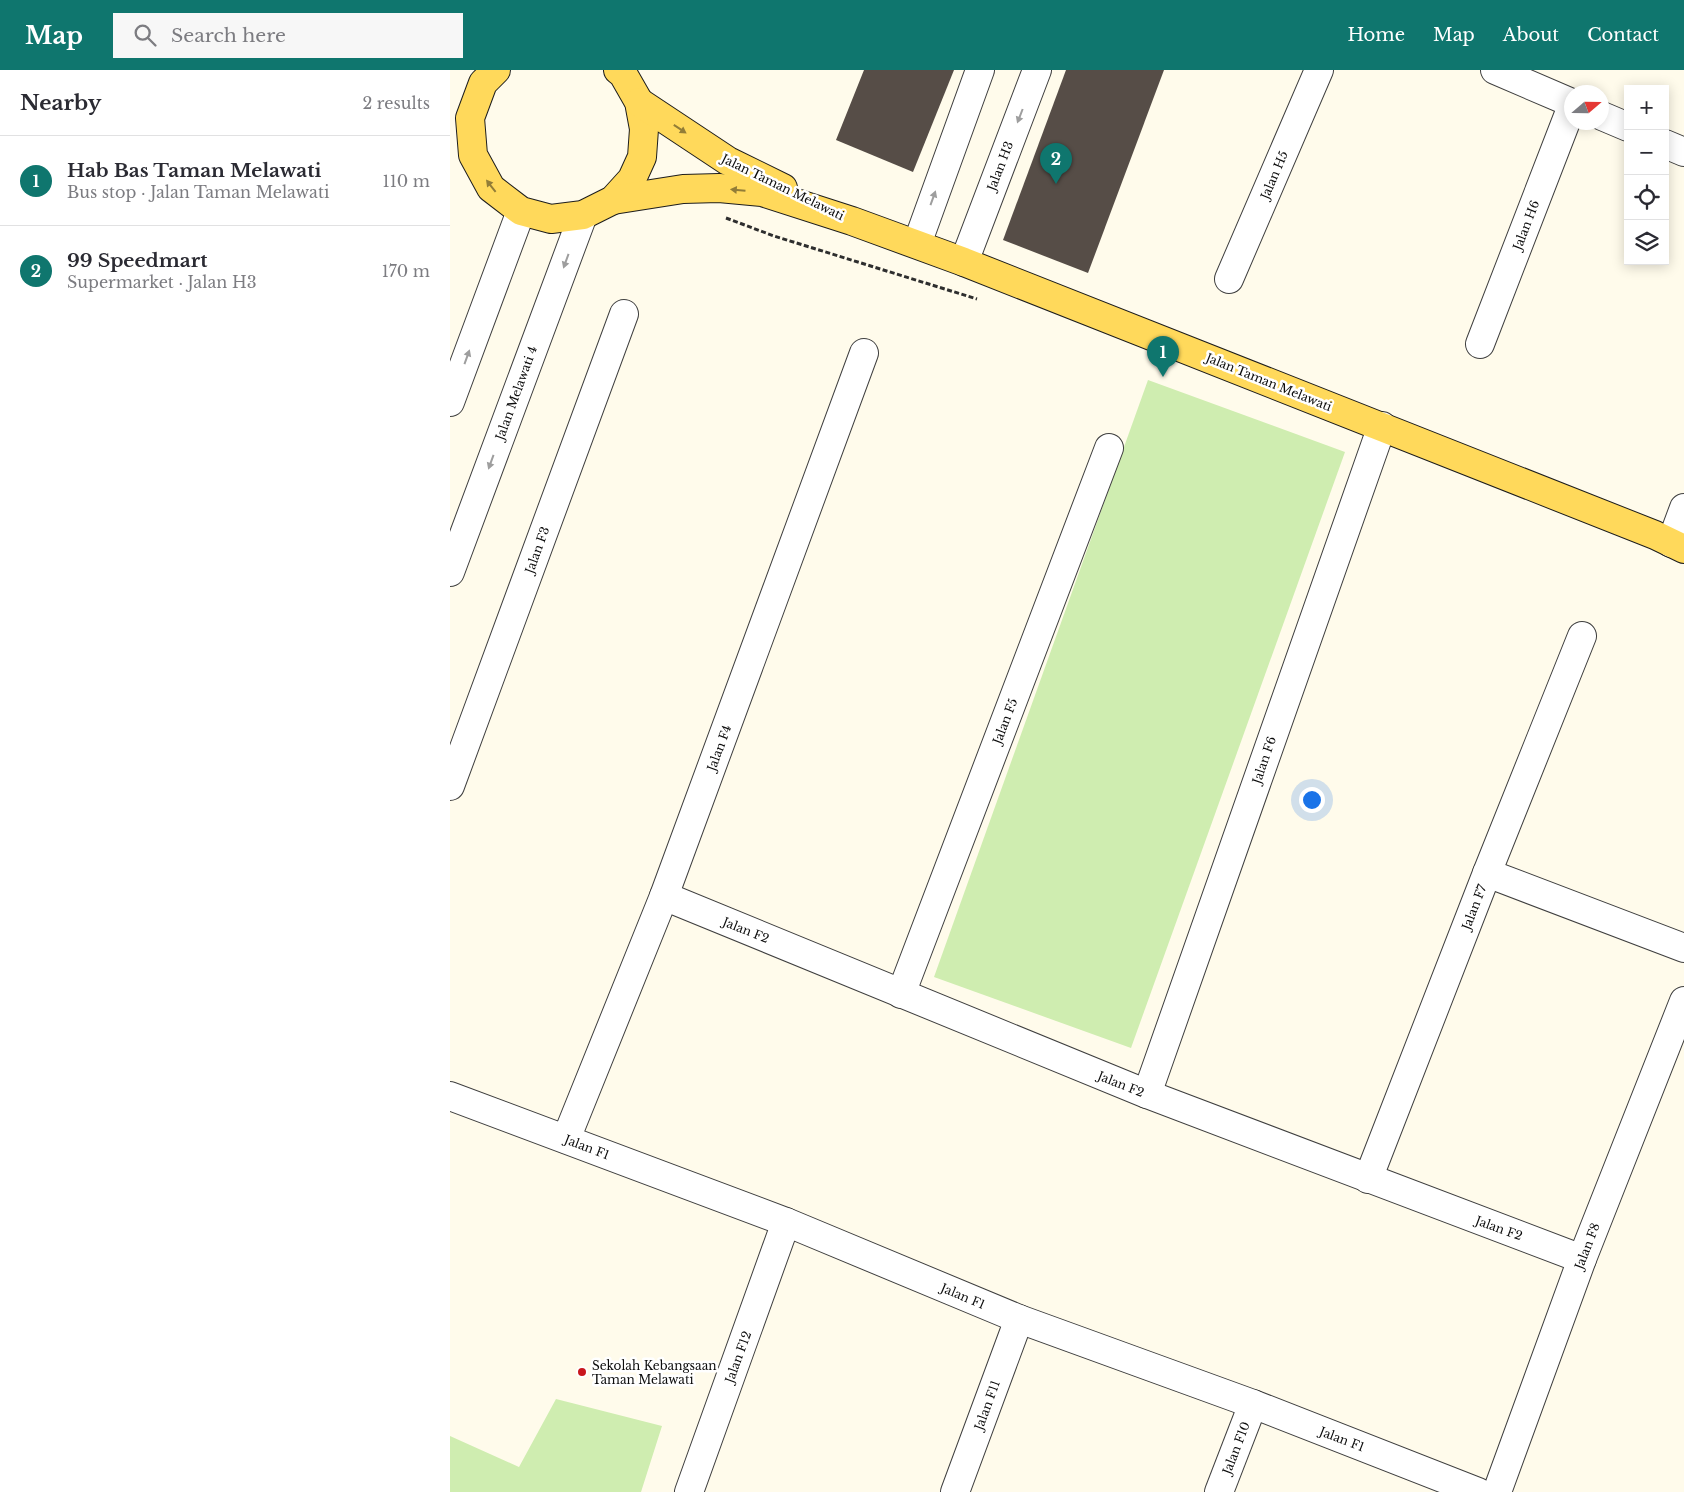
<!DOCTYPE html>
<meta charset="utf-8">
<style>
:root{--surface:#fff;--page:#f7f7f7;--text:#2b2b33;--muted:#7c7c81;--line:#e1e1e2;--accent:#0f766e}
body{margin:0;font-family:"Libre Baskerville",serif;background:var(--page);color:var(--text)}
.controls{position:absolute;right:15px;top:15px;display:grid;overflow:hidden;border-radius:0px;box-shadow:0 2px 12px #0003}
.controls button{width:45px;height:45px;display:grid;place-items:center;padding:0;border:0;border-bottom:1px solid var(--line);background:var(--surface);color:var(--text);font:25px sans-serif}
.compass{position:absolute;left:1114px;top:15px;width:45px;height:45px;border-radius:50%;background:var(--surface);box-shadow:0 2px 12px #0003;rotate:70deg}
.you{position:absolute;left:861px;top:729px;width:18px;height:18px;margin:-12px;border:4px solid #fff;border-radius:50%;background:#1a73e8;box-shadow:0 0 0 8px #1a73e833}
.badge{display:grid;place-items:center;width:32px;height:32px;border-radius:50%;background:var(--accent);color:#fff;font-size:16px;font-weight:700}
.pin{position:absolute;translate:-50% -41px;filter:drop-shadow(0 1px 2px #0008)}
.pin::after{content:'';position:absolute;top:26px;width:18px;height:15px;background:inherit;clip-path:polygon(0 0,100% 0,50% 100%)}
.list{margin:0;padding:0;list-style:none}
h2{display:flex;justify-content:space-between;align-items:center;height:65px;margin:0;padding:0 20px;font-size:21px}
h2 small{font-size:16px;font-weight:400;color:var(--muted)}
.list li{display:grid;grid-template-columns:32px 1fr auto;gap:15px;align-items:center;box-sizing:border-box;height:90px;padding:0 20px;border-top:1px solid var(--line)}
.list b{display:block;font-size:19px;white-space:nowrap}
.list p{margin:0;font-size:16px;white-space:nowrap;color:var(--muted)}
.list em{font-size:16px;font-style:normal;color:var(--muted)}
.icon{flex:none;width:28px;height:28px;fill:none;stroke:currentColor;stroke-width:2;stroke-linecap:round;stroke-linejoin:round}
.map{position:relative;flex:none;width:1234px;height:1422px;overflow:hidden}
header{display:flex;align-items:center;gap:30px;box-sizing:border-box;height:70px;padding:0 25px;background:var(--accent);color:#fff}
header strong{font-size:24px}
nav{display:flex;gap:28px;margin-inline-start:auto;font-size:18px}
.search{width:350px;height:45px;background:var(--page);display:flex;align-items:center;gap:12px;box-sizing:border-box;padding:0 18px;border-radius:0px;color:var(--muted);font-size:19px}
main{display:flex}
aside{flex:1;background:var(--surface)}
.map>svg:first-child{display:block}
.green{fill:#cfedb0}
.building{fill:#564d47}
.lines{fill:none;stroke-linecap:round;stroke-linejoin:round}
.minor-casing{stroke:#3f3f3f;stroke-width:30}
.major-casing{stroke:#1d1d1d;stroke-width:30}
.path{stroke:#2e2e2e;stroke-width:3;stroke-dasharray:5 2.5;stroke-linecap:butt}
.minor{stroke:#fff;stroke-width:28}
.major{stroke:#ffd95b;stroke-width:28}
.oneway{fill:#9e9e9e}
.oneway2{fill:#927d37}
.poi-dot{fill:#c9161c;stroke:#fff;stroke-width:2}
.labels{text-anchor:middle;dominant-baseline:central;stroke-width:5;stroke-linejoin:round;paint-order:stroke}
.street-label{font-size:12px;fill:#0c0c0c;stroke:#fff}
.poi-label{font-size:12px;fill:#0c0c0c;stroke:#fff;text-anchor:start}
</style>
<header>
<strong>Map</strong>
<div class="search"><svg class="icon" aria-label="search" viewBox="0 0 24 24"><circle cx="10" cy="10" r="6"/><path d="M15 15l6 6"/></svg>Search here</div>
<nav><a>Home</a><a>Map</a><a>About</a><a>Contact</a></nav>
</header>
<main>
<aside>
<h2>Nearby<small>2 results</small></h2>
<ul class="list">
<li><span class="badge">1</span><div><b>Hab Bas Taman Melawati</b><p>Bus stop · Jalan Taman Melawati</p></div><em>110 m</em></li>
<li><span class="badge">2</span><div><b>99 Speedmart</b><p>Supermarket · Jalan H3</p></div><em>170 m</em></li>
</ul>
</aside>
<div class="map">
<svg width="1234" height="1422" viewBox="0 0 1234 1422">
<rect width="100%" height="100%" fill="#fffbeb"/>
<g class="green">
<polygon points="698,310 895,382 681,978 484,907"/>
<polygon points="106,1329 212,1356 191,1422 0,1422 0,1366 69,1397"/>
</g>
<g class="building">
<polygon points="414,0 504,0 463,102 386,70"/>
<polygon points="616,0 714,0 638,203 553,170"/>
</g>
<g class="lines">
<defs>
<g id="minor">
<polyline points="1045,0 1122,33"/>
<polyline points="1152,46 1178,57"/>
<polyline points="1215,74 1234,82"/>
<polyline points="467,174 530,0"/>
<polyline points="514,192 587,0"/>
<polyline points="779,209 869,0"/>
<polyline points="1030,274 1122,36"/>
<polyline points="0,332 71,141"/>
<polyline points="1221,473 1234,438"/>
<polyline points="0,502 133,145"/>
<polyline points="0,716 174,244"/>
<polyline points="1037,803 1234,878"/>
<polyline points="214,826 697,1024 1132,1189"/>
<polyline points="451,924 659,378"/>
<polyline points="697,1024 932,356"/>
<polyline points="0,1026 336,1152 569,1249 803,1334 1028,1422"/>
<polyline points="116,1069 214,826 414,283"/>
<polyline points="918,1109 1037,803 1132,566"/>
<polyline points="239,1422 336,1152"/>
<polyline points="505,1422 569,1249"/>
<polyline points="769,1422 803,1334"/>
<polyline points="1047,1422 1132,1189 1234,931"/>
</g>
<g id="major">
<polyline points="46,0 33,13 20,48 23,85 41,118 71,141 101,149 133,145 163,130 182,109 192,87 194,59 189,32 173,4 168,0"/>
<polyline points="189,32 278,91 333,118"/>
<polyline points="163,130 233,119 269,118 312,122 402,151 514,192 1205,465 1234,479"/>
</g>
</defs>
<use href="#minor" class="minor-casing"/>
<use href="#major" class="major-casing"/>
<polyline class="path" points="276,148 324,166 527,229"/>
<use href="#minor" class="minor"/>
<use href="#major" class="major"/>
</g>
<defs><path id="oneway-solid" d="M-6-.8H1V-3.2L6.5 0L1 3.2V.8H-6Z" transform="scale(1.25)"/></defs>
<g class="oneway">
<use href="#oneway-solid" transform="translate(570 46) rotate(111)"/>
<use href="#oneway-solid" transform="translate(483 128) rotate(-70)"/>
<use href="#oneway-solid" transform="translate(116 191) rotate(110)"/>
<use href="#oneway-solid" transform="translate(17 287) rotate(-70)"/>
<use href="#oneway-solid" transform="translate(41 392) rotate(110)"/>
</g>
<g class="oneway2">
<use href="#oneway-solid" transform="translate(230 59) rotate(34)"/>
<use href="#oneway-solid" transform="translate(41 116) rotate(-128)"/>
<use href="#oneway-solid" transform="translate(288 120) rotate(-175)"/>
</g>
<circle class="poi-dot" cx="132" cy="1302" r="5"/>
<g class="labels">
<g class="street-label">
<text transform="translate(550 96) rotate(-69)">Jalan H3</text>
<text transform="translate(824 105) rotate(-67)">Jalan H5</text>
<text transform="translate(333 117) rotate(26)">Jalan Taman Melawati</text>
<text transform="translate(1076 155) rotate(-69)">Jalan H6</text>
<text transform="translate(819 312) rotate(22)">Jalan Taman Melawati</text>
<text transform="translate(66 323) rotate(-70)">Jalan Melawati 4</text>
<text transform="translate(87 480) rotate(-70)">Jalan F3</text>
<text transform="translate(555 651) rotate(-69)">Jalan F5</text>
<text transform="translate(269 678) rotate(-70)">Jalan F4</text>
<text transform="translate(814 690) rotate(-71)">Jalan F6</text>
<text transform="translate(1024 837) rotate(-69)">Jalan F7</text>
<text transform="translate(296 860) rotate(22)">Jalan F2</text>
<text transform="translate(671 1014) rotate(22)">Jalan F2</text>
<text transform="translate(137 1077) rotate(21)">Jalan F1</text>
<text transform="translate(1049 1158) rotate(20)">Jalan F2</text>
<text transform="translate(1137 1176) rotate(-69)">Jalan F8</text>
<text transform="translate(513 1226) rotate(23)">Jalan F1</text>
<text transform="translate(288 1287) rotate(-70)">Jalan F12</text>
<text transform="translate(537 1335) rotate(-70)">Jalan F11</text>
<text transform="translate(892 1369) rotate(21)">Jalan F1</text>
<text transform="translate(786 1378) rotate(-69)">Jalan F10</text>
</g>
<g class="poi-label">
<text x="142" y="1295">Sekolah Kebangsaan<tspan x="142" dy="14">Taman Melawati</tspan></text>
</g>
</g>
</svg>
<div class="controls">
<button>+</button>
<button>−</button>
<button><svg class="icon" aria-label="locate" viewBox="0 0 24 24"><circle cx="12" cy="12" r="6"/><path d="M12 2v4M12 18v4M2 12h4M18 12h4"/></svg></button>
<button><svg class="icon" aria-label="layers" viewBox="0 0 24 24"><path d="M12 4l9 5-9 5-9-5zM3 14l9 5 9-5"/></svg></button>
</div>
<svg class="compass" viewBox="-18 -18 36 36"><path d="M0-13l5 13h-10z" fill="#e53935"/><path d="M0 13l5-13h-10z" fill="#7c7c81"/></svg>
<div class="you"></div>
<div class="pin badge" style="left:713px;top:307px">1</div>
<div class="pin badge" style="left:606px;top:114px">2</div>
</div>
</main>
